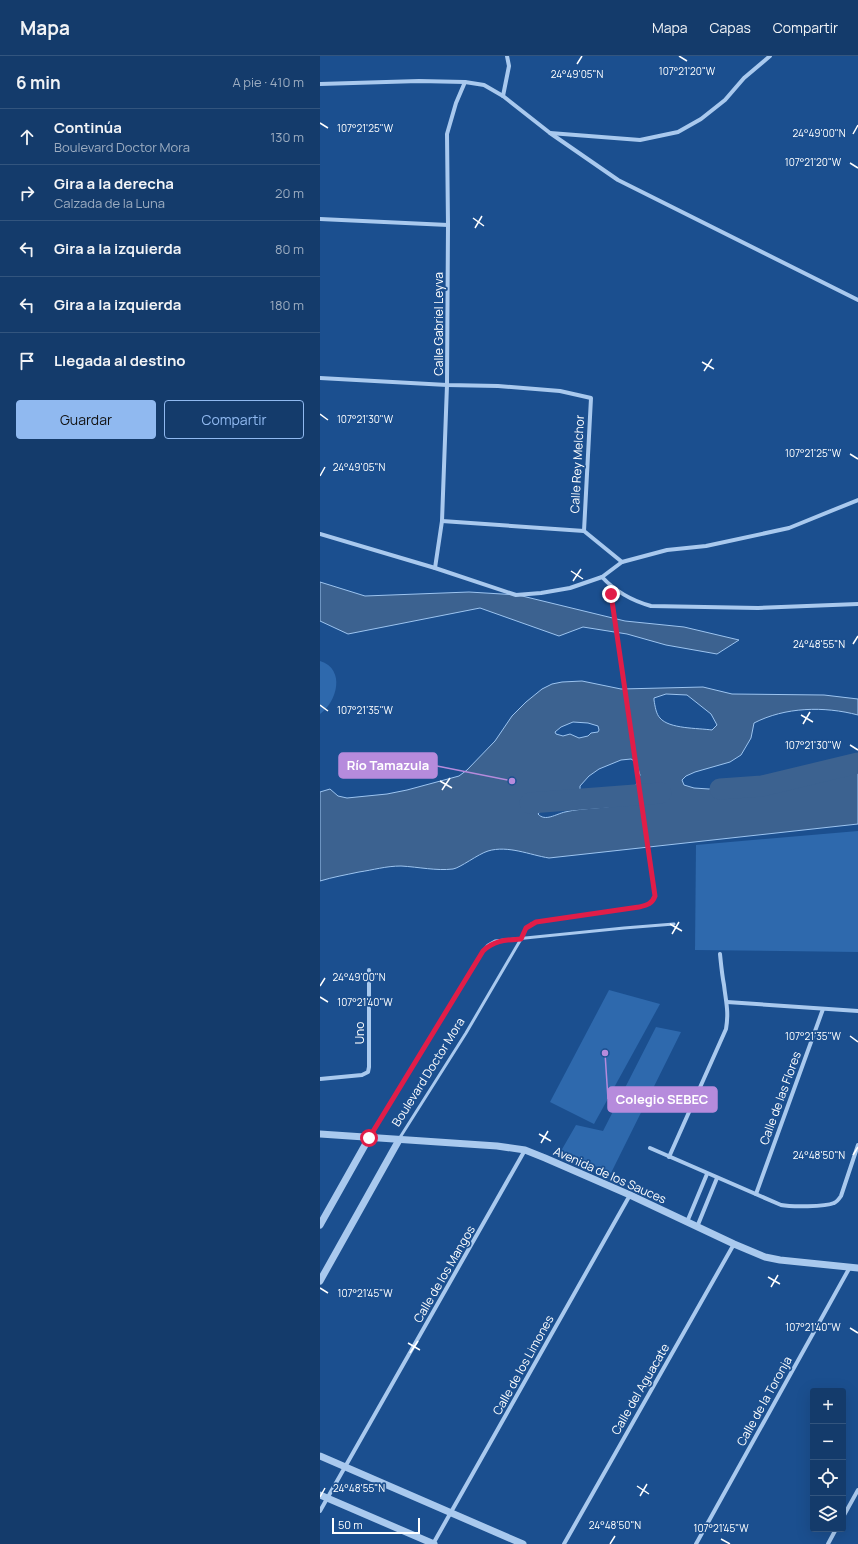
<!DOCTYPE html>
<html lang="es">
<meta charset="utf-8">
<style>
:root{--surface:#143b6b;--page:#214673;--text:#f1f3f6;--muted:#9dadc1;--line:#33557e;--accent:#90b9f0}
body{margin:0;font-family:Manrope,sans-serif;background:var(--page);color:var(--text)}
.controls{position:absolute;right:12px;bottom:12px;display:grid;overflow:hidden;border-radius:4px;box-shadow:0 4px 16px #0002}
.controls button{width:36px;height:36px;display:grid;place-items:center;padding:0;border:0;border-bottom:1px solid var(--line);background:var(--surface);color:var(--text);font:20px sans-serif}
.scale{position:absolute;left:12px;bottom:10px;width:88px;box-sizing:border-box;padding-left:4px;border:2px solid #fff;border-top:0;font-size:11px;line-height:14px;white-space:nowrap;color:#fff;-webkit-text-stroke:3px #1b4f8f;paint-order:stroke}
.stop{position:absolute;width:12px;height:12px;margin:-9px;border:3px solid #e11d48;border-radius:50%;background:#fff}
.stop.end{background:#e11d48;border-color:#fff;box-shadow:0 1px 4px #0008}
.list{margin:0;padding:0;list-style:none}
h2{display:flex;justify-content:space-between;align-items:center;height:52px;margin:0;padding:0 16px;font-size:17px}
h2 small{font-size:13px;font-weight:400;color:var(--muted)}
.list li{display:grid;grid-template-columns:26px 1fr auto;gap:12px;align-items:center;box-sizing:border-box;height:56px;padding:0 16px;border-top:1px solid var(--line)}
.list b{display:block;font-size:15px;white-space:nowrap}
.list p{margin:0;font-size:13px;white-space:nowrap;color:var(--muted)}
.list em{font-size:13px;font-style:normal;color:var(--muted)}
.actions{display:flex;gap:8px;padding:12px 16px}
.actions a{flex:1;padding:9px 0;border:1px solid var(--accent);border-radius:4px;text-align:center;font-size:14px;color:var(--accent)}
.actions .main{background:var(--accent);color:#111}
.icon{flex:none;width:22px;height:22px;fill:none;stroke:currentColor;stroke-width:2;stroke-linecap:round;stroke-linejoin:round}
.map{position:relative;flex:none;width:538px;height:1488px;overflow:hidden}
header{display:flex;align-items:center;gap:24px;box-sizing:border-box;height:56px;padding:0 20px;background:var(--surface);border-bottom:1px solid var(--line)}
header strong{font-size:19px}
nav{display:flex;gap:22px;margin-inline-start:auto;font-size:14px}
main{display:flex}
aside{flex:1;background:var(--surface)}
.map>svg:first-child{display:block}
.green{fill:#2e69ad}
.water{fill:#3c6290;stroke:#9cc4f0;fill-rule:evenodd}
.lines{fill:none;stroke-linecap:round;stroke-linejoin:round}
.river{stroke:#3c6290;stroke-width:21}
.path{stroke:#a9c9ee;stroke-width:2;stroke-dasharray:2 3;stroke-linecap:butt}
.service{stroke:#a9c9ee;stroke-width:3}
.minor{stroke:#a9c9ee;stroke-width:4}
.tertiary{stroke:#a9c9ee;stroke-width:7}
.route{stroke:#e11d48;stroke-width:5}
.ticks{fill:none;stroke:#fff;stroke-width:1.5}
.labels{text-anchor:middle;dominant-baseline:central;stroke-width:3.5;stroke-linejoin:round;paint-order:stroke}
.street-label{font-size:12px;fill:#fff;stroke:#1b4f8f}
.ticks-label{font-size:10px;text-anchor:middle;fill:#fff;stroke:#1b4f8f;stroke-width:3.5;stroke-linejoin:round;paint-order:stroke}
.leader{fill:none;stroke:#b68bdc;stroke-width:1.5}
.callout-dot{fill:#b68bdc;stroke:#1b4f8f;stroke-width:1.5}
.callout{fill:#b68bdc;stroke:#b68bdc;stroke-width:1.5}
.callout-label{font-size:13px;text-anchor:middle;font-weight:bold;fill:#fff}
</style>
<header>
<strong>Mapa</strong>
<nav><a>Mapa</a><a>Capas</a><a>Compartir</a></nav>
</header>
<main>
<aside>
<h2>6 min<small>A pie · 410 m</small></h2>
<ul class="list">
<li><svg class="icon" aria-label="ahead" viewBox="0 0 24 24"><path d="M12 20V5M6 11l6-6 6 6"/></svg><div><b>Continúa</b><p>Boulevard Doctor Mora</p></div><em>130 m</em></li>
<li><svg class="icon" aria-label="right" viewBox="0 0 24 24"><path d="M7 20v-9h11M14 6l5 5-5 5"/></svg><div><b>Gira a la derecha</b><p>Calzada de la Luna</p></div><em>20 m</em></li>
<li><svg class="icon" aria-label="left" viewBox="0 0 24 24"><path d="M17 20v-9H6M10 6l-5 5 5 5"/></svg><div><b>Gira a la izquierda</b></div><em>80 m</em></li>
<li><svg class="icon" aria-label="left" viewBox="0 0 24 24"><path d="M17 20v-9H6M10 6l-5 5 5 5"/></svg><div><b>Gira a la izquierda</b></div><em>180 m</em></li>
<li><svg class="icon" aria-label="arrive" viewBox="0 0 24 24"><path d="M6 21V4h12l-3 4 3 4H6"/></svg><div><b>Llegada al destino</b></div></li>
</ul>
<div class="actions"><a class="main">Guardar</a><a>Compartir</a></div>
</aside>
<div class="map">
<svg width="538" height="1488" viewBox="0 0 538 1488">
<rect width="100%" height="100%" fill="#1b4f8f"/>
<g class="green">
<path d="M0 605C26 613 17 646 0 658Z"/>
<polygon points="538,775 538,896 375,894 376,789"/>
<polygon points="289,934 340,948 274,1068 230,1046"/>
<polygon points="336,971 361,976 291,1117 241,1095 256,1069 283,1075"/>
</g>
<g class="water">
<polygon points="0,526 45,540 149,536 198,539 305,565 364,571 419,584 397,598 346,589 307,578 263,571 239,580 160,552 28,578 0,565"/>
<path d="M262 625 301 633 383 631 412 638 504 639 538 643V659C504 650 465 651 434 667L431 682 421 699 410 706 375 716 366 720 362 724 364 729 374 732 389 733 423 731 442 732 451 729 471 727 528 717 538 714V768L229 802C210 799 188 789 168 795 158 798 140 812 133 813 116 815 99 811 81 810 66 810 53 814 39 816 25 819 13 821 0 825V736L10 733 18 740 27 742 67 738 87 734 139 720 147 714 175 685 192 660 206 646 222 633 232 628 242 626ZM346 638 367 639 391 658 397 669 392 674C378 672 349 673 340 662 336 658 335 650 334 644V642ZM253 666 268 667 278 670 279 674 278 676 271 677 268 680 259 682 250 678 243 680 236 678 235 676 241 671ZM311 703 316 706 320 719 311 741 307 747C287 753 265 751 245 756 236 758 225 766 218 758L221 754 246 741 258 739 260 737V730L269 720 279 713 301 704Z"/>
</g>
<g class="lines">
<g class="river">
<polyline points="400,733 442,730 538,707"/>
<polyline points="210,747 341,737"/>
</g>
<polyline class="path" points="204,875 210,868 216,866 329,849 333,845 335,840 291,539"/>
<g class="service">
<polyline points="50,1080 163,895 168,889 175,885 304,872 354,868"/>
<polyline points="79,1083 146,977 201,883"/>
</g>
<g class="minor">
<polyline points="0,28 99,25 145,26 164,29 183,40 230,77 298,124 538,244"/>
<polyline points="183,40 189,10 187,0"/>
<polyline points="230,77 320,84 358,76 381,63 405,44 424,22 450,0"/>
<polyline points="0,163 128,169"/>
<polyline points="0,322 127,329 178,330 240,335 271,342 264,475"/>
<polyline points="122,465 264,475 302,506"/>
<polyline points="0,478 115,512 196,539 221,537 250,532 282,521 302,506 347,494 386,490 469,472 538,444"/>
<polyline points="115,512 122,465 127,329 128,169 127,78 136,47 145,26"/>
<path d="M282 521C295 535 313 545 331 550L438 552 538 548"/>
<polyline points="407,946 538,955"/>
<polyline points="0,1023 42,1019 48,1016 49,1011 49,914"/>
<path d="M330 1092 461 1149C471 1151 505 1151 514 1147 517 1146 519 1143 521 1140L538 1089"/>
<path d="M349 1101 406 973C409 955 406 947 404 929 402 919 401 908 400 898"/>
<polyline points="436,1138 503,953"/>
<polyline points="367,1166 387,1118"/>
<polyline points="377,1171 397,1122"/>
<polyline points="0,1455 205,1094"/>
<polyline points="523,1461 538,1434"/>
<polyline points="113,1488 310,1139"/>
<polyline points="244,1488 414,1188"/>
<polyline points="376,1488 530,1211"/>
<polyline points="508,1488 516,1473"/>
</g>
<g class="tertiary">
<polyline points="0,1078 177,1090 205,1094 225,1102 310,1139 414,1188 445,1201 460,1204 538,1212"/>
<polyline points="0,1169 49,1082"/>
<polyline points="0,1225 79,1084"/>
<polyline points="0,1400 203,1488"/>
<polyline points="0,1439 114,1488"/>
</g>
</g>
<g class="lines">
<path class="route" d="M49 1082 163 895C174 884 186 884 201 883L206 872 216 866 319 851C327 849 332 848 335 840L291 538"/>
</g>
<path class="ticks" d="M359 0 367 5M257 8 262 0M0 67 8 72M533 78 538 69M530 107 538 112M153 162 164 170M155 172 162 160M382 306 394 313M384 315 392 303M0 358 8 364M530 398 538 403M0 420 5 411M251 515 263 523M253 525 261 513M533 588 538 580M0 649 8 655M481 659 493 666M483 668 490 656M530 689 538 694M120 725 132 732M122 734 130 722M350 868 362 875M352 878 359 866M0 930 5 922M0 941 8 946M530 980 538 986M219 1078 231 1085M221 1087 228 1075M533 1099 538 1091M448 1221 460 1228M451 1231 458 1219M0 1232 8 1237M530 1272 538 1277M88 1287 100 1294M90 1297 98 1285M317 1430 329 1438M320 1440 327 1428M0 1441 5 1432M401 1483 410 1488M290 1488 295 1480"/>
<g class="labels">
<g class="street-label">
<text transform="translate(118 268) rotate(-90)">Calle Gabriel Leyva</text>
<text transform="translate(257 408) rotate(-87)">Calle Rey Melchor</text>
<text transform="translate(39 977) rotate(-90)">Uno</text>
<text transform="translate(108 1016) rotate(-58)">Boulevard Doctor Mora</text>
<text transform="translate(460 1042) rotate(-70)">Calle de las Flores</text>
<text transform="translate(290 1119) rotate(24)">Avenida de los Sauces</text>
<text transform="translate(124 1218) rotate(-60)">Calle de los Mangos</text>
<text transform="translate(203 1309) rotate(-61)">Calle de los Limones</text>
<text transform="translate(320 1333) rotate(-60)">Calle del Aguacate</text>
<text transform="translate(444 1345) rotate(-61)">Calle de la Toronja</text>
</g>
</g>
<g class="ticks-label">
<text x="367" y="19">107°21'20"W</text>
<text x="257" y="22">24°49'05"N</text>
<text x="45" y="76">107°21'25"W</text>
<text x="499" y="81">24°49'00"N</text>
<text x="493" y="110">107°21'20"W</text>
<text x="45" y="367">107°21'30"W</text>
<text x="493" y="401">107°21'25"W</text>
<text x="39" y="415">24°49'05"N</text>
<text x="499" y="592">24°48'55"N</text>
<text x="45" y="658">107°21'35"W</text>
<text x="493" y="693">107°21'30"W</text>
<text x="39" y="925">24°49'00"N</text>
<text x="45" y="950">107°21'40"W</text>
<text x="493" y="984">107°21'35"W</text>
<text x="499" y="1103">24°48'50"N</text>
<text x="45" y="1241">107°21'45"W</text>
<text x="493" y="1275">107°21'40"W</text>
<text x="39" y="1436">24°48'55"N</text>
<text x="295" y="1473">24°48'50"N</text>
<text x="401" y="1476">107°21'45"W</text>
</g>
<path class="leader" d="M192 725L117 710M285 997L288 1043"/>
<g class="callout-dot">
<circle cx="192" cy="725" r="4"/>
<circle cx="285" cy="997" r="4"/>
</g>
<g class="callout">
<rect x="19" y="697" width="98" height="25" rx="4"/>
<rect x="288" y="1031" width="109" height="25" rx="4"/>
</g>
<g class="callout-label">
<text x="68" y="714">Río Tamazula</text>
<text x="342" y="1048">Colegio SEBEC</text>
</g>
</svg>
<div class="controls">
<button>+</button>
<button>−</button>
<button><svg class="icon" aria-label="locate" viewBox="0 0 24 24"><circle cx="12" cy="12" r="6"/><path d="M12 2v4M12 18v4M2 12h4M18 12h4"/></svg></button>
<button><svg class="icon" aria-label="layers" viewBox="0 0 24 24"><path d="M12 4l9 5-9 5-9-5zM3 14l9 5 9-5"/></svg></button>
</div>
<div class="scale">50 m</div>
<div class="stop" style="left:49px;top:1082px"></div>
<div class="stop end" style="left:291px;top:538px"></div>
</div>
</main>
